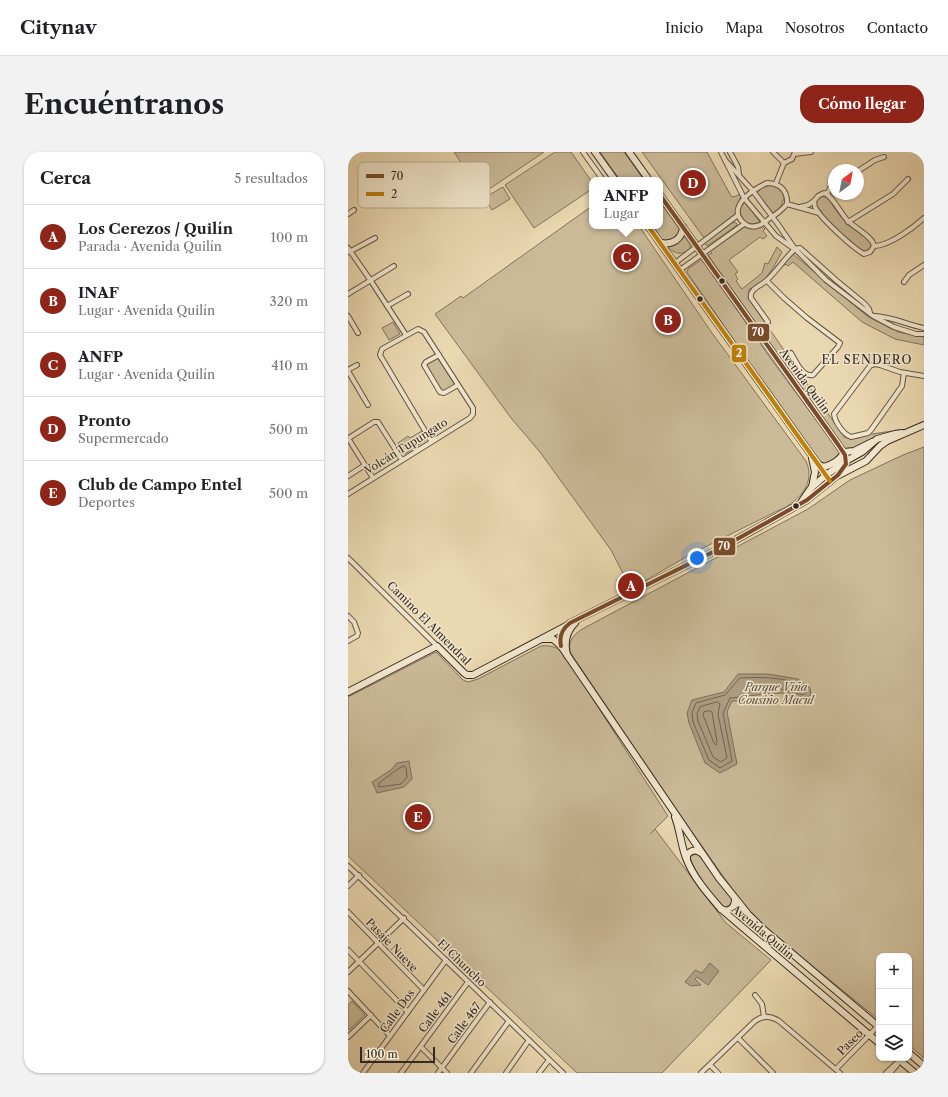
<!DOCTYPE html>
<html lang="es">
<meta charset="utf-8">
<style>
:root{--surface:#fff;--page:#f2f2f2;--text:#202124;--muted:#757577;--line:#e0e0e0;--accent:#8f2418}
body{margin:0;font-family:"Libre Caslon Text",serif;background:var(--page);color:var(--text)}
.controls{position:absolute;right:12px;bottom:12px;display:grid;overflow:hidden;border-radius:8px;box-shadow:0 1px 3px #0004}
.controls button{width:36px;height:36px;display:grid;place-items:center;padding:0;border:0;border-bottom:1px solid var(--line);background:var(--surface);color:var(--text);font:20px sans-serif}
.compass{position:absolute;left:480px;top:12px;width:36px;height:36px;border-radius:50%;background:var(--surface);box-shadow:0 1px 3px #0004;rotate:32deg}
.scale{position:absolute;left:12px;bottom:10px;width:75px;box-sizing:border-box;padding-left:4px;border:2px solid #362923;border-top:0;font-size:11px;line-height:14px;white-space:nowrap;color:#362923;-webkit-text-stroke:3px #f1e6cc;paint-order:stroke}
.you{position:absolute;left:349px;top:406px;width:14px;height:14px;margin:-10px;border:3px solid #fff;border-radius:50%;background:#1a73e8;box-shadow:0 0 0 6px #1a73e833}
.badge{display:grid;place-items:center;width:26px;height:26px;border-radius:50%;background:var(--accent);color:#fff;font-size:13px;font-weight:700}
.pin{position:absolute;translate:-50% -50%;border:2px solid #fff;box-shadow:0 1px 4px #0006}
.popup{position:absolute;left:241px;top:25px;width:74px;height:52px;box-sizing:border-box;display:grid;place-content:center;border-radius:8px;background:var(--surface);filter:drop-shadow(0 1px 3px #0005);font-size:13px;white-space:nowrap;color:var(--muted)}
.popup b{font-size:15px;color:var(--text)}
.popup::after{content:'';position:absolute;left:50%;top:100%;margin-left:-8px;border:8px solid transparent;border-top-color:var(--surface)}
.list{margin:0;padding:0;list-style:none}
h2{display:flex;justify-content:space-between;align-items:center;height:52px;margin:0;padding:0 16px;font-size:17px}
h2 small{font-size:13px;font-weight:400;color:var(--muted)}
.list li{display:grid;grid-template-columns:26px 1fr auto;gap:12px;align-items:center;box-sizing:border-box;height:64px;padding:0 16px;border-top:1px solid var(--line)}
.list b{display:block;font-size:15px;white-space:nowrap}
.list p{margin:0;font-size:13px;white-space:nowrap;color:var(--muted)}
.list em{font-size:13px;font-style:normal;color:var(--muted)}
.icon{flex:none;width:22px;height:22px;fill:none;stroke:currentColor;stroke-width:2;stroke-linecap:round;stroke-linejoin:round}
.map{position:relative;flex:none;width:576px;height:921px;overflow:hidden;border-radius:16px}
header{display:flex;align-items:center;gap:24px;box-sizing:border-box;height:56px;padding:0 20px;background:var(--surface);border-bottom:1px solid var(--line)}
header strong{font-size:19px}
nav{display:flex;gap:22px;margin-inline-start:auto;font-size:14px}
.intro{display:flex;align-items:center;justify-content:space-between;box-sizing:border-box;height:96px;padding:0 24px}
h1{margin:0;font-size:28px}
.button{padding:10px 18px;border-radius:16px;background:var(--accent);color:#fff;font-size:14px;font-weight:700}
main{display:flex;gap:24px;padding:0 24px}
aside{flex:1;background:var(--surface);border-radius:16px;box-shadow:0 1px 3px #0004}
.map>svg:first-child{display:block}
.green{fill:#cbba98;stroke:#80725e}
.water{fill:#ad9c80;stroke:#7d6e5b}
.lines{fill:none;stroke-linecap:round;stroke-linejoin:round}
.shore{stroke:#726252;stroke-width:1}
.street-casing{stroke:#635546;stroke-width:6}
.secondary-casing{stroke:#362923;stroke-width:8}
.street{stroke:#f1e6cc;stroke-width:4}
.secondary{stroke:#f1e6cc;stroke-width:6}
.bus-1-casing{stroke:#f1e6cc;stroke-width:7}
.bus-2-casing{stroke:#f1e6cc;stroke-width:7}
.bus-1{stroke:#7a4b2a;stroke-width:4}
.bus-2{stroke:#bd800a;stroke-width:4}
.bus-dot{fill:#362923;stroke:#f1e6cc;stroke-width:1.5}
.labels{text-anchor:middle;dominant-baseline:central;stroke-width:3;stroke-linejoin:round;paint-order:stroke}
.street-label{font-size:11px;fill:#362923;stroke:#f1e6cc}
.park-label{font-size:11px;font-style:italic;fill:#5b4d40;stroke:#f1e6cc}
.neighbourhood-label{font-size:12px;letter-spacing:1px;fill:#362923;stroke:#f1e6cc}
.key{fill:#f1e6cc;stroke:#b9ad99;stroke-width:1}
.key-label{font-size:11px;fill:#362923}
.line-badge{stroke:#f1e6cc;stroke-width:1.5}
.badge-label{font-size:11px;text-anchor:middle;font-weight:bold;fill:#fff}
</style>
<header>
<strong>Citynav</strong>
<nav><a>Inicio</a><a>Mapa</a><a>Nosotros</a><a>Contacto</a></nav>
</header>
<div class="intro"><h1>Encuéntranos</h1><a class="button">Cómo llegar</a></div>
<main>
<aside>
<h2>Cerca<small>5 resultados</small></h2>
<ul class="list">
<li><span class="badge">A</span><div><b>Los Cerezos / Quilín</b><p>Parada · Avenida Quilín</p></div><em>100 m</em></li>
<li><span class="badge">B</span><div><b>INAF</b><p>Lugar · Avenida Quilín</p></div><em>320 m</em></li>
<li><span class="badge">C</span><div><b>ANFP</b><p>Lugar · Avenida Quilín</p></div><em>410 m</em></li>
<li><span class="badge">D</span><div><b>Pronto</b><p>Supermercado</p></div><em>500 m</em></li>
<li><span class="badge">E</span><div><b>Club de Campo Entel</b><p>Deportes</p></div><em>500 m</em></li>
</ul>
</aside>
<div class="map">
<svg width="576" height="921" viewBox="0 0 576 921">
<rect width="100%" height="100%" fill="#ead8b0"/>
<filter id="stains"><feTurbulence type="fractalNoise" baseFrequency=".005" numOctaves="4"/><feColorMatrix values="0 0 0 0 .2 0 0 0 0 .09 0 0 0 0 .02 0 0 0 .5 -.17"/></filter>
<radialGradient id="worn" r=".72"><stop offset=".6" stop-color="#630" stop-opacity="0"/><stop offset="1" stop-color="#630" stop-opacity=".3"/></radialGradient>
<g class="green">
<polygon points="106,0 196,0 134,42"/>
<polygon points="207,0 223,0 244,30 244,37 186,76 157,33"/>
<polygon points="252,0 276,0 296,28 272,28"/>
<path d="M294 0H359L383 44 386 45 394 41C391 49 389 55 388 63L356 86Z"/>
<path d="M424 33C431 35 435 38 436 46L433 55 425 61 409 41 415 35Z"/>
<polygon points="155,35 162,47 144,58 136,46"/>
<path d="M474 44 480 46 489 60 499 72 522 89 524 91 522 97 517 99 513 98C502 88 470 65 468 50Z"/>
<path d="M312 50 342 92V97C325 111 314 87 305 74H312Z"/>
<path d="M397 50 412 70C400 74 398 72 391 63L393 51Z"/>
<path d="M244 54V74H291L364 181 458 309C469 333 448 352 427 360L343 402 283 437 263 398 192 300 163 266 87 162 113 144 115 146Z"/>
<polygon points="385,70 388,71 389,72 388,74 359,94 356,91"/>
<path d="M396 73H413L417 77 415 79 419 84 415 87 412 85 381 108 390 120 387 122 390 127 388 129 394 137 414 121 417 111 420 112 429 95 434 100C426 114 418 132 401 137L400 146 497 286 551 278 506 301H500L492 291 360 103 364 101 361 98Z"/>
<polygon points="443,102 445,102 519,164 550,180 576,185 576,193 547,187 514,170 445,110 440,114 438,112 432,116"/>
<polygon points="353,108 355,109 423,207 492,300 492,304 474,313 470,310 339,120 340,117"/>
<polygon points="45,170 52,182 41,188 34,176"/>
<polygon points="89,205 107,233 94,240 78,214 79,211"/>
<polygon points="74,279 78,286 78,288 57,302 50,291 60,284 62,286"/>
<path d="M576 295V906L561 893V804H531V868L441 795 408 767 395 752 324 652 222 500C220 487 227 481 238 475L460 357 502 328 555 303Z"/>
<path d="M193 494C202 493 210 495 216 502L320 664 302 682 307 677 378 771 423 808 314 921H229L0 704V545L88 500 115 528 120 530 130 527Z"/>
<path d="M346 701 352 702 384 746V750L382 753 377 755C368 750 341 713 342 703Z"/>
<polygon points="4,849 17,863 1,878 0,876 0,853"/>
</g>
<g class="water">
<polygon points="390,522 420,522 450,527 462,536 463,543 456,548 433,541 399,544 394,549 384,549 379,560 389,612 372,621 357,611 341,571 339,561 344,548 376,540"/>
<polygon points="61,609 64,627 56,635 29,641 24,630 43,618 49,611"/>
<polygon points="362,811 371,819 360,833 349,825 347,827 353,833 343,834 337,830 347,818 354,821"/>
</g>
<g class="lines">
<g class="shore">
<path d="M392 526C407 525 452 524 458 540L455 543 432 537 407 538 397 540 392 545 382 546 375 561 384 609 372 616 361 608 345 570 344 561 348 551 377 543Z"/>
<polygon points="370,550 372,552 370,562 379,606 373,610 365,605 350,569 349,562 352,555"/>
<polygon points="362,559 364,560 369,590 368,593 366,591 355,563 356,560"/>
<path d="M56 614 58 616 59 625 53 632 31 635V631C37 627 51 615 56 614Z"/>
</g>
<defs>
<g id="street">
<polyline points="235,0 255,28"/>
<polyline points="373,0 396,46 428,84 445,96"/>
<polyline points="382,0 390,15 391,22"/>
<polyline points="425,0 436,11 444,7 447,0"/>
<polyline points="447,2 463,0"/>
<polyline points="377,8 405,39 429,71 447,97 478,128 525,164 546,175 568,182 576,182"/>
<polyline points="510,19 527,8 536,5"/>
<path d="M419 31C432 31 440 39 439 52 434 58 429 62 422 66 418 69 414 73 409 74 398 77 386 65 391 54 395 44 410 35 419 31Z"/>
<polyline points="428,31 436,11"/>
<path d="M476 41C484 43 493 62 500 69 507 76 525 85 526 94L522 100 516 102C505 96 472 66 467 55 467 55 466 50 466 49L470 44Z"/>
<polyline points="479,42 482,36 486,33"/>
<polyline points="439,52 471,61"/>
<polyline points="452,55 460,53 466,49"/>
<polyline points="0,62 6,58"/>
<polyline points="500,70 545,42 560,27"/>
<path d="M526 94C541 94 565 76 576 66"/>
<polyline points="0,96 23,129 58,183"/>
<polyline points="447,97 452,96 489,129 517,152 521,157 522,161"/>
<polyline points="1,100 27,86"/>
<polyline points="327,111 390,63"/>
<polyline points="332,118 396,72"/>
<path d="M419 129 436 146 459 166 492 191 490 195 465 223C454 225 448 209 443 201"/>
<polyline points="556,130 561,123 576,113"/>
<polyline points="0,142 46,114"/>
<polyline points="39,154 60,142"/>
<polyline points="0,164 10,181"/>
<path d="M526 164C543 164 559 173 576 176"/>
<path d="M420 170 403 146C401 137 413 134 419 128 429 119 436 107 447 97"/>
<polyline points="91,203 78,210 76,213 92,240 96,241 110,233"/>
<polyline points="0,218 9,213"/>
<polyline points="0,219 20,253"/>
<path d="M556 221 554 234 523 278 520 281 503 285C495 282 487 270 486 262L522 214 527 212 532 213 552 220 576 224"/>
<polyline points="0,286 25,326"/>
<polyline points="1,286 26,270 30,270 54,308"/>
<polyline points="0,324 17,313"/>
<polyline points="0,342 122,266 125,262 125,256 76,180 70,177 34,197 32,203 83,289"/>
<polyline points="0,406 89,494"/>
<polyline points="0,464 6,470 10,481 9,484 0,489"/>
<polyline points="0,714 215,921"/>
<polyline points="0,734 11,723"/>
<polyline points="0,760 76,838"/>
<polyline points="0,798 60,860"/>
<polyline points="0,820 56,766"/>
<polyline points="0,839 42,884"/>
<polyline points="407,843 414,852 416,865"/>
<polyline points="0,885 23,863"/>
<polyline points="390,886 425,921"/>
<polyline points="73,895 99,921"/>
<polyline points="362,913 370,921"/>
<polyline points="488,917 530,874"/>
<polyline points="15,921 98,808"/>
<polyline points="53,921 120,830"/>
<polyline points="90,921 142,850"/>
<polyline points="123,921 161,869"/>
<polyline points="158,921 181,888"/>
<polyline points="191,921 201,908"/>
<path d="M353 921 407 869C415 863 423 864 431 869L492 921"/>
<polyline points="538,921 552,908"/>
<polyline points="542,921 549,913 552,908"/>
</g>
<g id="secondary">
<polyline points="247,0 267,28"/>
<polyline points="281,0 301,28"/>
<polyline points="300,74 482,329"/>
<path d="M313 91C325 93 334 87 335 75"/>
<polyline points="496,300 506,299 524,290"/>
<path d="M471 313 476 315C483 313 493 308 496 300"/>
<polyline points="491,323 518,309 532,294 539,289 576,273"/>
<polyline points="464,335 467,320 464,306"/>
<polyline points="454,349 463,336 478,323 498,309 514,300 529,287 547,282 554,281"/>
<polyline points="195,487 205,487 213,494 371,726 400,762 414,776 531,875"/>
<path d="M213 494C211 485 214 477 222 471L375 395 459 348 490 323 498 312 497 303 489 291 312 43"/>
<path d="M219 503C216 491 218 480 227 471"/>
<polyline points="0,540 89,494 116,521 119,523 125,523 218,474"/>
<path d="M327 665C332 678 333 693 338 706 345 725 360 742 373 757L531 891"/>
<path d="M339 707V703C343 698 348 697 353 701"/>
<path d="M373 757C381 761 387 756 387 747"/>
<polyline points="561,901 576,914"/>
<polyline points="549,906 567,921"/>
</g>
</defs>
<use href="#street" class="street-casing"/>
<use href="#secondary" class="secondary-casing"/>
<use href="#street" class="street"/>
<use href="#secondary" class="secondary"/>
<defs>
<path id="bus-1" d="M213 494C211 485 214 477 222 471L375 395 459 348 490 323 498 312 497 303 489 291 312 43"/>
<polyline id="bus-2" points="300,74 482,329"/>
</defs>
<use href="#bus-1" class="bus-1-casing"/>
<use href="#bus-2" class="bus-2-casing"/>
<use href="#bus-1" class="bus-1"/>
<use href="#bus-2" class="bus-2"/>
</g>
<g class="bus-dot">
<circle cx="374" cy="129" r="3.5"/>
<circle cx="352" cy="147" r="3.5"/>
<circle cx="448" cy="354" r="3.5"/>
</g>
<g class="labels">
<g class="street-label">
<text transform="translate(457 229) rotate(54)">Avenida Quilín</text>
<text transform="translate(58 294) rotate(-32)">Volcán Tupungato</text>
<text transform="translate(81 471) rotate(45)">Camino El Almendral</text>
<text transform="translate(415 780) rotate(40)">Avenida Quilín</text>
<text transform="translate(44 793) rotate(46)">Pasaje Nueve</text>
<text transform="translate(114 811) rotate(44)">El Chuncho</text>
<text transform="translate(49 859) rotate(-54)">Calle Dos</text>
<text transform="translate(87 860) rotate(-54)">Calle 461</text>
<text transform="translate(116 871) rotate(-54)">Calle 467</text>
<text transform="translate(502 890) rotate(-45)">Paseo</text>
</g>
<g class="park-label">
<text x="428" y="535">Parque Viña<tspan x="428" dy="13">Cousiño Macul</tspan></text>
</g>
<g class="neighbourhood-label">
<text x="519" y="207">EL SENDERO</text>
</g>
</g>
<rect x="10" y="10" width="132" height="46" rx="6" class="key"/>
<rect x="18" y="22" width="18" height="4" fill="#7a4b2a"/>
<rect x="18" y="40" width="18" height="4" fill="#bd800a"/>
<g class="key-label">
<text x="43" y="28">70</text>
<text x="43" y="46">2</text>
</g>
<g class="line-badge">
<rect x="399" y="171" width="23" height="19" rx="4" fill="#7a4b2a"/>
<rect x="383" y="192" width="16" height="19" rx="4" fill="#bd800a"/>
<rect x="365" y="385" width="23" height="19" rx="4" fill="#7a4b2a"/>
</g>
<g class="badge-label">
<text x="410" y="184">70</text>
<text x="391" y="205">2</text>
<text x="376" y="398">70</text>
</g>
<rect width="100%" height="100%" filter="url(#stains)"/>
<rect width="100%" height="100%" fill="url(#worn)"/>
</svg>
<div class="controls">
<button>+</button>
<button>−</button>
<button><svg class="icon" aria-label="layers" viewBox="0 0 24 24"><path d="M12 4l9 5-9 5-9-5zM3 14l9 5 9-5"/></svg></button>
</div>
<svg class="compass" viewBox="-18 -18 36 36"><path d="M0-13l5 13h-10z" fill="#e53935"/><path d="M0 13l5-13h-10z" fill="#757577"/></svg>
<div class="scale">100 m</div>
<div class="you"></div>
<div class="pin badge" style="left:283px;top:434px">A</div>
<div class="pin badge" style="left:320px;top:168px">B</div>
<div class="pin badge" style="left:278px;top:105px">C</div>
<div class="popup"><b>ANFP</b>Lugar</div>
<div class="pin badge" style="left:345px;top:31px">D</div>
<div class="pin badge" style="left:70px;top:665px">E</div>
</div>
</main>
